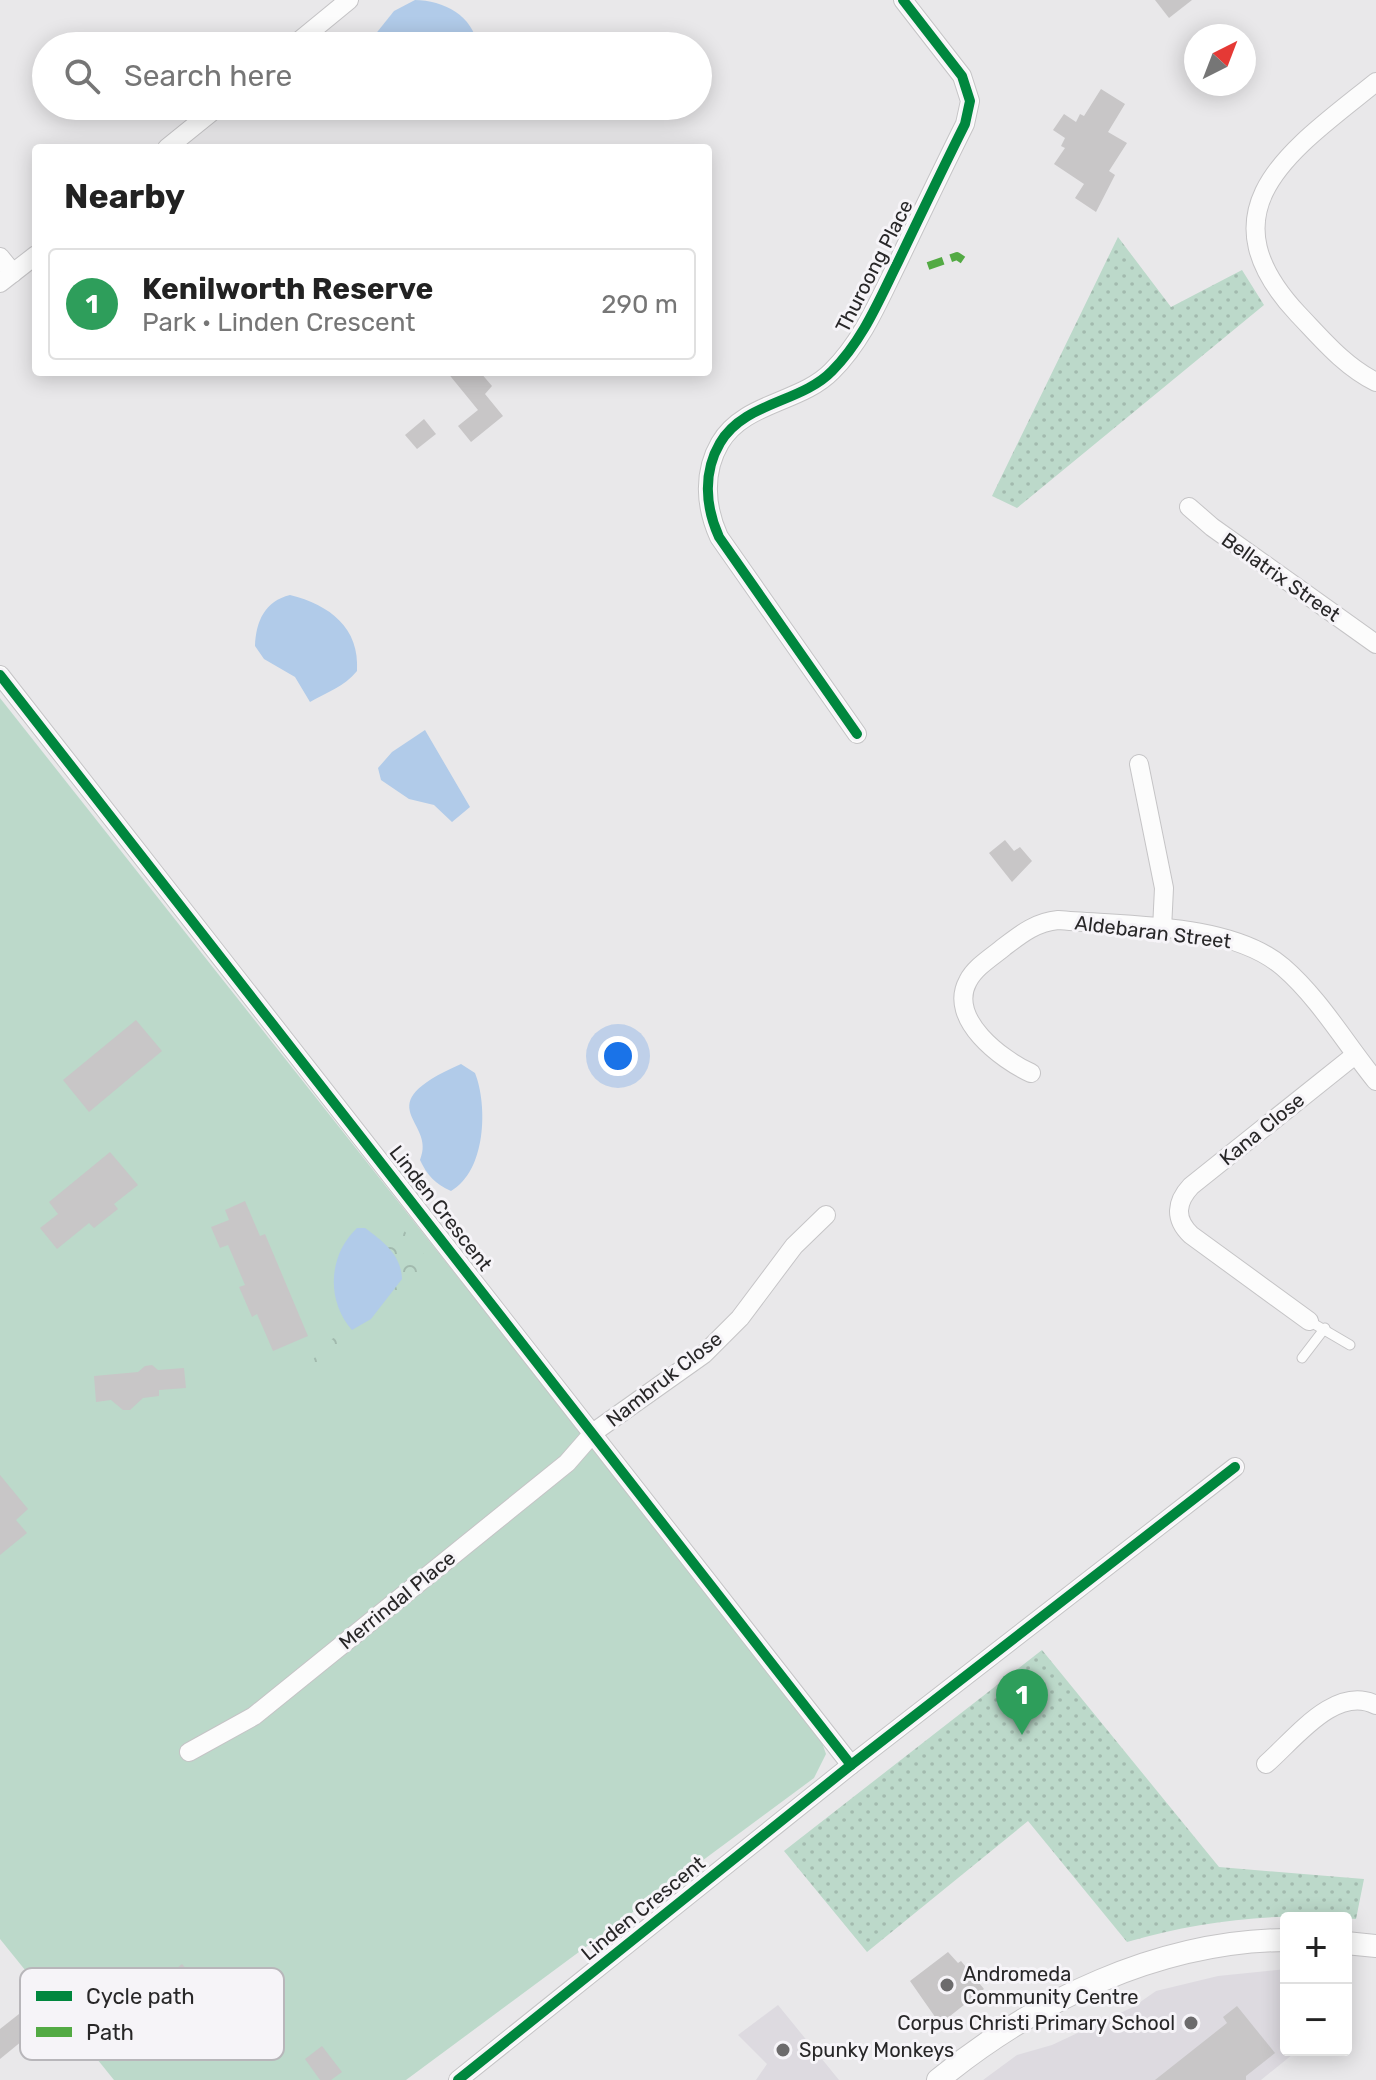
<!DOCTYPE html>
<meta charset="utf-8">
<style>
:root{--surface:#fff;--page:#f2f2f2;--text:#222;--muted:#767676;--line:#e0e0e0;--accent:#6c6b6c}
body{margin:0;font-family:Rubik,sans-serif;background:var(--page);color:var(--text)}
.controls{position:absolute;right:24px;bottom:24px;display:grid;overflow:hidden;border-radius:8px;box-shadow:0 4px 20px #0003}
.controls button{width:72px;height:72px;display:grid;place-items:center;padding:0;border:0;border-bottom:2px solid var(--line);background:var(--surface);color:var(--text);font:40px sans-serif}
.compass{position:absolute;left:1184px;top:24px;width:72px;height:72px;border-radius:50%;background:var(--surface);box-shadow:0 4px 20px #0003;rotate:42deg}
.you{position:absolute;left:618px;top:1056px;width:28px;height:28px;margin:-20px;border:6px solid #fff;border-radius:50%;background:#1a73e8;box-shadow:0 0 0 12px #1a73e833}
.badge{display:grid;place-items:center;width:52px;height:52px;border-radius:50%;background:var(--accent);color:#fff;font-size:26px;font-weight:700}
.pin{position:absolute;translate:-50% -66px;filter:drop-shadow(0 2px 4px #0008)}
.pin::after{content:'';position:absolute;top:42px;width:28px;height:24px;background:inherit;clip-path:polygon(0 0,100% 0,50% 100%)}
.list{margin:0;padding:0;list-style:none}
h2{display:flex;justify-content:space-between;align-items:center;height:104px;margin:0;padding:0 32px;font-size:34px}
h2 small{font-size:26px;font-weight:400;color:var(--muted)}
.list li{display:grid;grid-template-columns:52px 1fr auto;gap:24px;align-items:center;box-sizing:border-box;height:112px;margin:0 16px 16px;padding:0 16px;border:2px solid var(--line);border-radius:8px}
.list b{display:block;font-size:30px;white-space:nowrap}
.list p{margin:0;font-size:26px;white-space:nowrap;color:var(--muted)}
.list em{font-size:26px;font-style:normal;color:var(--muted)}
.icon{flex:none;width:44px;height:44px;fill:none;stroke:currentColor;stroke-width:2;stroke-linecap:round;stroke-linejoin:round}
.map{position:relative;flex:none;width:1376px;height:2080px;overflow:hidden}
.search{position:absolute;background:var(--surface);box-shadow:0 4px 20px #0003;left:32px;top:32px;width:680px;height:88px;display:flex;align-items:center;gap:20px;box-sizing:border-box;padding:0 28px;border-radius:44px;color:var(--muted);font-size:30px}
.panel{position:absolute;background:var(--surface);box-shadow:0 4px 20px #0003;left:32px;top:144px;width:680px;height:232px;border-radius:8px}
.map>svg:first-child{display:block}
.built{fill:#dddae0}
.grass{fill:#bcd9ca}
.forest{fill:url(#forest-crowns)}
.park{fill:url(#park-dots)}
.water{fill:#b1cbe9}
.building{fill:#c8c6c7}
.lines{fill:none;stroke-linecap:round;stroke-linejoin:round}
.service-casing{stroke:#c5c4c6;stroke-width:11}
.minor-casing{stroke:#c5c4c6;stroke-width:20}
.tertiary-casing{stroke:#c5c4c6;stroke-width:24}
.service{stroke:#fcfcfc;stroke-width:9}
.minor{stroke:#fcfcfc;stroke-width:18}
.tertiary{stroke:#fcfcfc;stroke-width:22}
.quiet{stroke:#53aa44;stroke-width:8;stroke-dasharray:16 8;stroke-linecap:butt}
.cycleway-casing{stroke:#f6f4f8;stroke-width:15}
.cycleway{stroke:#00873e;stroke-width:10}
.poi-dot{fill:#6c6b6c;stroke:#f6f4f8;stroke-width:3}
.labels{text-anchor:middle;dominant-baseline:central;stroke-width:6;stroke-linejoin:round;paint-order:stroke}
.street-label{font-size:20px;fill:#282728;stroke:#f6f4f8}
.poi-label{font-size:20px;fill:#282728;stroke:#f6f4f8;text-anchor:start}
.key{fill:#f6f4f8;stroke:#b8b6ba;stroke-width:2}
.key-label{font-size:22px;fill:#282728}
</style>
<div class="map">
<svg width="1376" height="2080" viewBox="0 0 1376 2080">
<defs>
<pattern id="forest-crowns" width="20" height="18" patternUnits="userSpaceOnUse" patternTransform="scale(2)"><rect width="20" height="18" fill="#bcd9ca"/><path d="M2 6a3 3 0 1 1 6 0M12 15a3 3 0 1 1 6 0" fill="none" stroke="#a2baae"/></pattern>
<pattern id="park-dots" width="8" height="8" patternUnits="userSpaceOnUse" patternTransform="scale(2)"><rect width="8" height="8" fill="#bcd9ca"/><path d="M2 2h.1M6 6h.1" fill="none" stroke="#a2baae" stroke-width="1.8" stroke-linecap="round"/></pattern>
</defs>
<rect width="100%" height="100%" fill="#e9e8ea"/>
<g class="built">
<polygon points="1286,1969 1286,2050 1298,2050 1261,2080 983,2080 1017,2055 1052,2045 1133,2007 1156,1991 1218,1976"/>
<polygon points="778,2005 839,2080 756,2080 767,2064 738,2035"/>
</g>
<polygon class="grass" points="0,698 819,1734 826,1754 814,1778 406,2080 114,2080 0,1939"/>
<polygon class="forest" points="402,1228 426,1257 427,1277 378,1327 325,1370 311,1362 328,1342 367,1313 398,1268 383,1242 387,1229"/>
<g class="park">
<polygon points="1118,237 1171,307 1242,270 1264,305 1017,508 992,496"/>
<path d="M1042 1650 1219 1867 1364 1879 1356 1919C1276 1912 1204 1920 1127 1942L1028 1821 867 1952 784 1851Z"/>
</g>
<g class="water">
<path d="M415 0C443 0 474 16 477 46H366L394 11Z"/>
<path d="M290 595C330 605 360 628 357 671 344 687 327 692 310 702L295 677 264 659 255 646C256 621 265 601 290 595Z"/>
<polygon points="425,730 470,807 452,822 434,805 409,799 381,780 378,768 392,752"/>
<path d="M461 1064 475 1073C488 1106 486 1171 451 1191 435 1184 427 1175 420 1160 438 1120 363 1107 461 1064Z"/>
<path d="M357 1228H365C384 1242 401 1255 402 1279L371 1319 352 1330C326 1301 328 1255 357 1228Z"/>
</g>
<g class="building">
<polygon points="1155,0 1192,0 1169,18"/>
<polygon points="1101,89 1125,104 1108,132 1127,143 1109,171 1115,175 1096,212 1075,198 1084,184 1054,164 1065,148 1061,146 1065,138 1053,130 1064,114 1076,122 1080,114 1084,116"/>
<polygon points="447,372 480,372 492,386 485,394 503,416 471,442 458,426 478,410"/>
<polygon points="424,419 436,434 417,449 405,435"/>
<polygon points="1005,840 1014,851 1020,847 1032,861 1012,882 989,853"/>
<polygon points="136,1020 162,1051 89,1112 63,1080"/>
<polygon points="110,1152 138,1185 114,1204 118,1209 94,1228 89,1223 57,1249 40,1228 58,1214 49,1202"/>
<polygon points="245,1201 260,1236 265,1234 308,1336 273,1351 257,1314 252,1317 239,1287 245,1285 228,1245 220,1248 211,1227 229,1220 225,1210"/>
<polygon points="152,1365 158,1370 184,1368 186,1388 159,1390 159,1396 143,1398 130,1410 123,1410 111,1400 96,1402 94,1376 138,1372 145,1366"/>
<polygon points="0,1475 28,1509 16,1520 27,1533 0,1555"/>
<polygon points="948,1952 958,1963 961,1961 984,1989 940,2024 910,1981"/>
<polygon points="182,1964 207,1994 181,2016 156,1986"/>
<polygon points="1237,2006 1275,2053 1246,2076 1246,2080 1155,2080 1227,2023 1223,2017"/>
<polygon points="19,2014 33,2032 0,2059 0,2029"/>
<polygon points="322,2046 342,2072 331,2080 320,2080 305,2059"/>
</g>
<g class="lines">
<defs>
<g id="service">
<polyline points="1309,1321 1350,1345"/>
<polyline points="1302,1358 1325,1328"/>
</g>
<g id="minor">
<polyline points="293,46 349,0"/>
<path d="M1376 82C1293 149 1199 208 1298 314 1322 339 1344 366 1376 382"/>
<polyline points="167,148 219,106"/>
<polyline points="0,257 13,273"/>
<polyline points="0,283 36,255"/>
<polyline points="1189,507 1212,527 1376,644"/>
<polyline points="0,675 851,1765"/>
<path d="M857 734 719 537C705 506 703 472 720 443 744 402 801 403 832 371 863 340 879 300 898 262 920 216 942 170 965 124L970 101 962 76 903 0"/>
<polyline points="1139,764 1164,888 1162,929"/>
<path d="M1031 1073C1002 1060 947 1019 968 981 975 967 992 957 1004 947 1021 934 1036 922 1058 920 1124 926 1231 922 1283 967 1319 998 1346 1044 1376 1081"/>
<path d="M1309 1321 1191 1235C1174 1219 1176 1202 1191 1186L1355 1055"/>
<polyline points="189,1752 254,1716 567,1463 594,1432 704,1354 740,1318 794,1246 826,1215"/>
<path d="M1266 1764C1294 1740 1335 1684 1376 1705"/>
<polyline points="458,2080 851,1765 1235,1467"/>
</g>
<g id="tertiary">
<polyline points="1346,1943 1376,1946"/>
<path d="M938 2080C1034 2001 1159 1941 1286 1940"/>
</g>
</defs>
<use href="#service" class="service-casing"/>
<use href="#minor" class="minor-casing"/>
<use href="#tertiary" class="tertiary-casing"/>
<use href="#service" class="service"/>
<use href="#minor" class="minor"/>
<use href="#tertiary" class="tertiary"/>
<polyline class="quiet" points="928,266 957,256 963,260"/>
<defs>
<g id="cycleway">
<polyline points="0,675 851,1765"/>
<path d="M857 734 719 537C705 506 703 472 720 443 744 402 801 403 832 371 863 340 879 300 898 262 920 216 942 170 965 124L970 101 962 76 903 0"/>
<polyline points="458,2080 851,1765 1235,1467"/>
</g>
</defs>
<use href="#cycleway" class="cycleway-casing"/>
<use href="#cycleway" class="cycleway"/>
</g>
<g class="poi-dot">
<circle cx="947" cy="1985" r="8"/>
<circle cx="1191" cy="2023" r="8"/>
<circle cx="783" cy="2050" r="8"/>
</g>
<g class="labels">
<g class="street-label">
<text transform="translate(874 266) rotate(-63)">Thuroong Place</text>
<text transform="translate(1281 577) rotate(35)">Bellatrix Street</text>
<text transform="translate(1153 932) rotate(7)">Aldebaran Street</text>
<text transform="translate(1262 1129) rotate(-39)">Kana Close</text>
<text transform="translate(441 1208) rotate(52)">Linden Crescent</text>
<text transform="translate(664 1379) rotate(-38)">Nambruk Close</text>
<text transform="translate(397 1600) rotate(-39)">Merrindal Place</text>
<text transform="translate(643 1908) rotate(-39)">Linden Crescent</text>
</g>
<g class="poi-label">
<text x="963" y="1974">Andromeda<tspan x="963" dy="23">Community Centre</tspan></text>
<text x="1175" y="2023" text-anchor="end">Corpus Christi Primary School</text>
<text x="799" y="2050">Spunky Monkeys</text>
</g>
</g>
<rect x="20" y="1968" width="264" height="92" rx="12" class="key"/>
<rect x="36" y="1991" width="36" height="10" fill="#00873e"/>
<rect x="36" y="2027" width="36" height="10" fill="#53aa44"/>
<g class="key-label">
<text x="86" y="2004">Cycle path</text>
<text x="86" y="2040">Path</text>
</g>
</svg>
<div class="controls">
<button>+</button>
<button>−</button>
</div>
<svg class="compass" viewBox="-18 -18 36 36"><path d="M0-13l5 13h-10z" fill="#e53935"/><path d="M0 13l5-13h-10z" fill="#767676"/></svg>
<div class="you"></div>
<div class="pin badge" style="left:1022px;top:1735px;background:#2e9e5b">1</div>
<div class="search"><svg class="icon" aria-label="search" viewBox="0 0 24 24"><circle cx="10" cy="10" r="6"/><path d="M15 15l6 6"/></svg>Search here</div>
<section class="panel">
<h2>Nearby<small></small></h2>
<ul class="list">
<li><span class="badge" style="background:#2e9e5b">1</span><div><b>Kenilworth Reserve</b><p>Park · Linden Crescent</p></div><em>290 m</em></li>
</ul>
</section>
</div>
